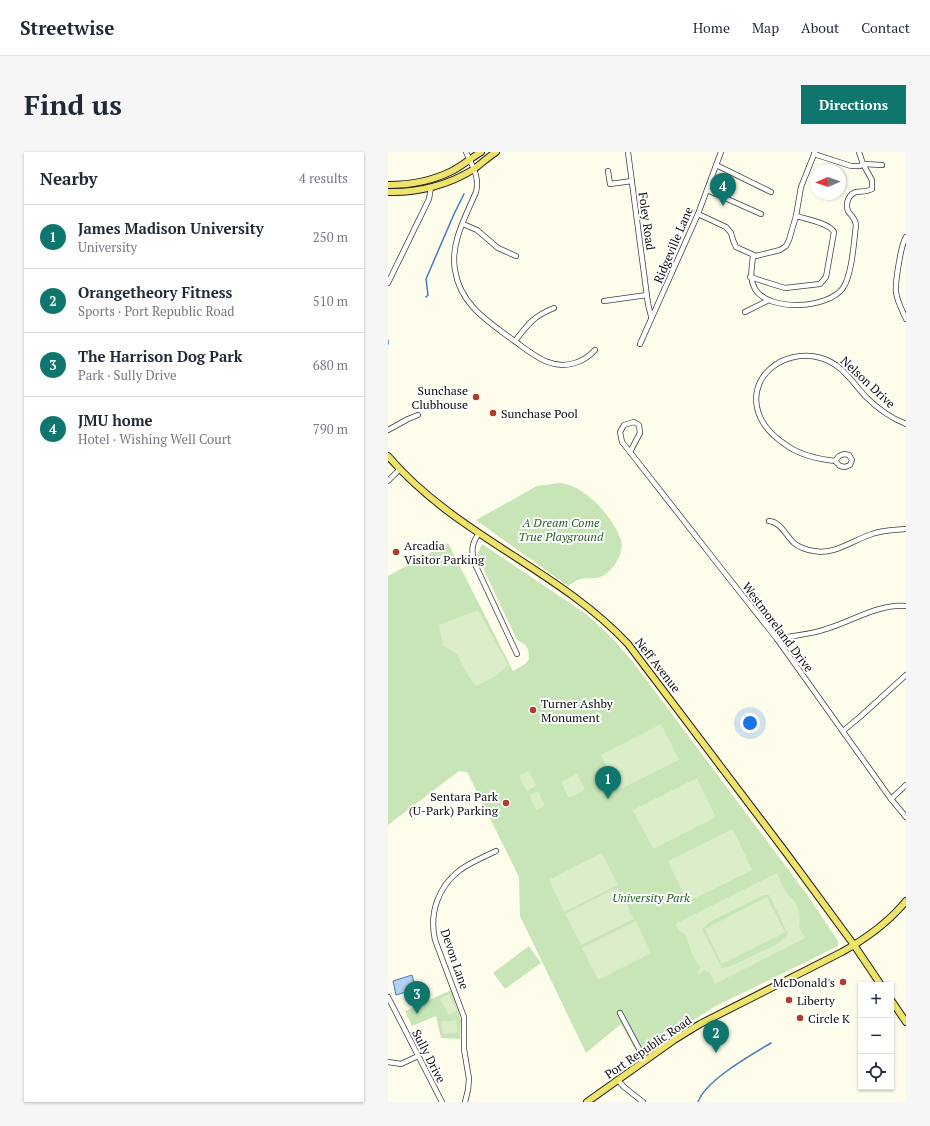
<!DOCTYPE html>
<meta charset="utf-8">
<style>
:root{--surface:#fff;--page:#f6f6f7;--text:#1f2937;--muted:#747a83;--line:#e0e1e3;--accent:#0f766e}
body{margin:0;font-family:"PT Serif",serif;background:var(--page);color:var(--text)}
.controls{position:absolute;right:12px;bottom:12px;display:grid;overflow:hidden;border-radius:0px;box-shadow:0 1px 3px #0004}
.controls button{width:36px;height:36px;display:grid;place-items:center;padding:0;border:0;border-bottom:1px solid var(--line);background:var(--surface);color:var(--text);font:20px sans-serif}
.compass{position:absolute;left:422px;top:12px;width:36px;height:36px;border-radius:50%;background:var(--surface);box-shadow:0 1px 3px #0004;rotate:268deg}
.you{position:absolute;left:362px;top:571px;width:14px;height:14px;margin:-10px;border:3px solid #fff;border-radius:50%;background:#1a73e8;box-shadow:0 0 0 6px #1a73e833}
.badge{display:grid;place-items:center;width:26px;height:26px;border-radius:50%;background:var(--accent);color:#fff;font-size:13px;font-weight:700}
.pin{position:absolute;translate:-50% -33px;filter:drop-shadow(0 1px 2px #0008)}
.pin::after{content:'';position:absolute;top:21px;width:14px;height:12px;background:inherit;clip-path:polygon(0 0,100% 0,50% 100%)}
.list{margin:0;padding:0;list-style:none}
h2{display:flex;justify-content:space-between;align-items:center;height:52px;margin:0;padding:0 16px;font-size:17px}
h2 small{font-size:13px;font-weight:400;color:var(--muted)}
.list li{display:grid;grid-template-columns:26px 1fr auto;gap:12px;align-items:center;box-sizing:border-box;height:64px;padding:0 16px;border-top:1px solid var(--line)}
.list b{display:block;font-size:15px;white-space:nowrap}
.list p{margin:0;font-size:13px;white-space:nowrap;color:var(--muted)}
.list em{font-size:13px;font-style:normal;color:var(--muted)}
.icon{flex:none;width:22px;height:22px;fill:none;stroke:currentColor;stroke-width:2;stroke-linecap:round;stroke-linejoin:round}
.map{position:relative;flex:none;width:518px;height:950px;overflow:hidden;border-radius:0px}
header{display:flex;align-items:center;gap:24px;box-sizing:border-box;height:56px;padding:0 20px;background:var(--surface);border-bottom:1px solid var(--line)}
header strong{font-size:19px}
nav{display:flex;gap:22px;margin-inline-start:auto;font-size:14px}
.intro{display:flex;align-items:center;justify-content:space-between;box-sizing:border-box;height:96px;padding:0 24px}
h1{margin:0;font-size:28px}
.button{padding:10px 18px;border-radius:0px;background:var(--accent);color:#fff;font-size:14px;font-weight:700}
main{display:flex;gap:24px;padding:0 24px}
aside{flex:1;background:var(--surface);border-radius:0px;box-shadow:0 1px 3px #0004}
.map>svg:first-child{display:block}
.green{fill:#c8e5b8}
.pitch{fill:#dbedc9;fill-rule:evenodd}
.water{fill:#b4d1f2;stroke:#407bc4}
.lines{fill:none;stroke-linecap:round;stroke-linejoin:round}
.stream{stroke:#407bc4;stroke-width:1.5}
.minor-casing{stroke:#3f3f3f;stroke-width:6}
.major-casing{stroke:#1d1d1d;stroke-width:8}
.minor{stroke:#fff;stroke-width:4.5}
.major{stroke:#efe36a;stroke-width:6}
.poi-dot{fill:#b23b2d;stroke:#fff;stroke-width:1.5}
.labels{text-anchor:middle;dominant-baseline:central;stroke-width:4;stroke-linejoin:round;paint-order:stroke}
.street-label{font-size:12px;fill:#0c0c0c;stroke:#fff}
.poi-label{font-size:12px;fill:#0c0c0c;stroke:#fff;text-anchor:start}
.park-label{font-size:12px;font-style:italic;fill:#245e21;stroke:#fff}
</style>
<header>
<strong>Streetwise</strong>
<nav><a>Home</a><a>Map</a><a>About</a><a>Contact</a></nav>
</header>
<div class="intro"><h1>Find us</h1><a class="button">Directions</a></div>
<main>
<aside>
<h2>Nearby<small>4 results</small></h2>
<ul class="list">
<li><span class="badge">1</span><div><b>James Madison University</b><p>University</p></div><em>250 m</em></li>
<li><span class="badge">2</span><div><b>Orangetheory Fitness</b><p>Sports · Port Republic Road</p></div><em>510 m</em></li>
<li><span class="badge">3</span><div><b>The Harrison Dog Park</b><p>Park · Sully Drive</p></div><em>680 m</em></li>
<li><span class="badge">4</span><div><b>JMU home</b><p>Hotel · Wishing Well Court</p></div><em>790 m</em></li>
</ul>
</aside>
<div class="map">
<svg width="518" height="950" viewBox="0 0 518 950">
<rect width="100%" height="100%" fill="#fefdeb"/>
<g class="green">
<path d="M172 331C197 333 225 365 233 388 236 396 230 410 224 416 210 432 205 423 190 428 187 429 183 432 180 434L88 368 149 334Z"/>
<path d="M60 391 125 519 137 512 141 507C141 496 139 493 129 488L89 403 94 392 198 462 224 486 245 510 420 744 450 789V794L326 855 250 903 233 872 198 901 132 764 131 725 79 620 71 619 0 673V424Z"/>
<polygon points="141,794 153,811 117,837 105,821"/>
<polygon points="63,838 73,868 72,887 53,886 48,864 24,874 17,859"/>
</g>
<g class="pitch">
<polygon points="90,458 120,513 108,524 88,534 81,525 69,502 55,494 51,473"/>
<polygon points="273,572 291,608 231,638 213,603"/>
<polygon points="141,619 148,634 139,639 131,624"/>
<polygon points="189,622 197,638 181,646 173,630"/>
<polygon points="309,626 328,665 265,697 245,658"/>
<polygon points="150,639 157,654 148,658 141,643"/>
<polygon points="345,677 364,718 299,750 280,709"/>
<polygon points="214,701 230,733 176,760 161,728"/>
<path d="M387 722H389L399 742 406 748 411 758 412 766 411 775 417 786 327 832 322 821 316 818 311 823 309 820 313 816C304 806 302 794 297 782L291 779 288 773 289 771ZM376 743H381L400 782 391 791 341 815 334 816 314 777 323 769Z"/>
<polygon points="230,735 246,767 193,793 177,762"/>
<polygon points="379,745 397,780 334,812 317,777"/>
<polygon points="248,769 263,801 210,828 194,796"/>
<polygon points="61,842 69,859 61,863 52,847"/>
<polygon points="68,868 70,880 55,882 53,870"/>
</g>
<polygon class="water" points="24,823 28,837 8,843 5,829"/>
<g class="lines">
<g class="stream">
<polyline points="38,145 40,143 38,127 66,62 76,42"/>
<polyline points="0,192 0,188"/>
<path d="M310 950C318 928 363 903 383 891"/>
</g>
<defs>
<g id="minor">
<path d="M78 0C84 13 92 25 88 40 78 64 62 91 67 118 72 152 99 169 125 188 144 201 162 219 187 211 196 208 201 205 207 198"/>
<polyline points="240,0 260,152 263,164"/>
<polyline points="426,2 463,14 472,14 475,12 494,13"/>
<polyline points="328,13 383,40"/>
<polyline points="220,19 222,32 244,29"/>
<polyline points="319,38 373,62"/>
<path d="M310 62 338 75 343 81 345 88 348 95 368 104 392 98 398 94 401 88 408 64C418 67 441 71 446 80L438 125 432 132 397 136 362 125"/>
<polyline points="408,64 413,35 427,0"/>
<polyline points="75,72 89,78 110,96 128,104"/>
<path d="M518 85C513 92 507 131 508 140 509 149 514 158 518 167"/>
<path d="M365 104C364 115 361 126 367 137 381 160 440 157 455 136 464 123 466 89 468 73 467 65 464 65 460 59 457 51 461 42 468 40 474 39 479 40 484 37V28L475 12 471 0"/>
<polyline points="0,131 41,47 43,35"/>
<polyline points="216,149 259,143"/>
<polyline points="357,160 379,149"/>
<path d="M127 189C140 172 146 164 166 156"/>
<polyline points="252,192 310,62 333,0"/>
<polygon points="246,270 251,273 252,281 242,300 234,290 232,280 236,273"/>
<polyline points="0,278 20,267 30,263"/>
<polyline points="242,300 336,420 389,487 503,647 518,665"/>
<polygon points="456,302 461,303 464,308 462,313 457,315 452,314 447,309 451,304"/>
<path d="M447 309C430 307 415 304 401 295 390 288 379 279 373 267 354 227 395 195 433 206 454 212 464 230 478 245 490 257 503 266 518 272"/>
<polyline points="0,329 12,317"/>
<path d="M381 369C393 370 398 384 406 391 412 396 419 398 426 399 447 403 465 388 484 382 495 378 506 378 518 377"/>
<path d="M91 381C84 391 83 398 86 410L129 502"/>
<path d="M389 487C405 483 422 483 438 477 465 469 489 452 518 454"/>
<polyline points="455,579 473,564 518,523"/>
<polyline points="503,647 518,633"/>
<polyline points="0,845 54,950"/>
<polyline points="232,861 257,908"/>
<polyline points="0,910 13,912 30,904"/>
<polyline points="230,928 236,935 255,950"/>
<path d="M77 950 80 938 81 927 76 897V865L47 788C41 761 50 735 72 718 83 710 96 705 108 699"/>
</g>
<g id="major">
<path d="M0 33C22 33 44 29 64 19 74 14 83 6 93 0"/>
<path d="M0 40C29 41 61 33 86 17 93 12 100 5 108 0"/>
<path d="M0 304C67 383 170 417 240 492L399 702 466 793 493 833"/>
<polyline points="503,848 518,870"/>
<path d="M199 950 286 888 312 872 454 800C479 786 500 771 518 749"/>
</g>
</defs>
<use href="#minor" class="minor-casing"/>
<use href="#major" class="major-casing"/>
<use href="#minor" class="minor"/>
<use href="#major" class="major"/>
</g>
<g class="poi-dot">
<circle cx="88" cy="245" r="4"/>
<circle cx="105" cy="261" r="4"/>
<circle cx="8" cy="400" r="4"/>
<circle cx="145" cy="558" r="4"/>
<circle cx="118" cy="651" r="4"/>
<circle cx="455" cy="830" r="4"/>
<circle cx="401" cy="848" r="4"/>
<circle cx="412" cy="866" r="4"/>
</g>
<g class="labels">
<g class="street-label">
<text transform="translate(259 69) rotate(82)">Foley Road</text>
<text transform="translate(285 93) rotate(-67)">Ridgeville Lane</text>
<text transform="translate(480 230) rotate(43)">Nelson Drive</text>
<text transform="translate(390 475) rotate(53)">Westmoreland Drive</text>
<text transform="translate(270 513) rotate(52)">Neff Avenue</text>
<text transform="translate(67 807) rotate(71)">Devon Lane</text>
<text transform="translate(260 895) rotate(-34)">Port Republic Road</text>
<text transform="translate(41 904) rotate(63)">Sully Drive</text>
</g>
<g class="poi-label">
<text x="80" y="238" text-anchor="end">Sunchase<tspan x="80" dy="14">Clubhouse</tspan></text>
<text x="113" y="261">Sunchase Pool</text>
<text x="16" y="393">Arcadia<tspan x="16" dy="14">Visitor Parking</tspan></text>
<text x="153" y="551">Turner Ashby<tspan x="153" dy="14">Monument</tspan></text>
<text x="110" y="644" text-anchor="end">Sentara Park<tspan x="110" dy="14">(U-Park) Parking</tspan></text>
<text x="447" y="830" text-anchor="end">McDonald's</text>
<text x="409" y="848">Liberty</text>
<text x="420" y="866">Circle K</text>
</g>
<g class="park-label">
<text x="173" y="370">A Dream Come<tspan x="173" dy="14">True Playground</tspan></text>
<text x="263" y="745">University Park</text>
</g>
</g>
</svg>
<div class="controls">
<button>+</button>
<button>−</button>
<button><svg class="icon" aria-label="locate" viewBox="0 0 24 24"><circle cx="12" cy="12" r="6"/><path d="M12 2v4M12 18v4M2 12h4M18 12h4"/></svg></button>
</div>
<svg class="compass" viewBox="-18 -18 36 36"><path d="M0-13l5 13h-10z" fill="#e53935"/><path d="M0 13l5-13h-10z" fill="#747a83"/></svg>
<div class="you"></div>
<div class="pin badge" style="left:220px;top:647px">1</div>
<div class="pin badge" style="left:328px;top:901px">2</div>
<div class="pin badge" style="left:29px;top:862px">3</div>
<div class="pin badge" style="left:335px;top:54px">4</div>
</div>
</main>
